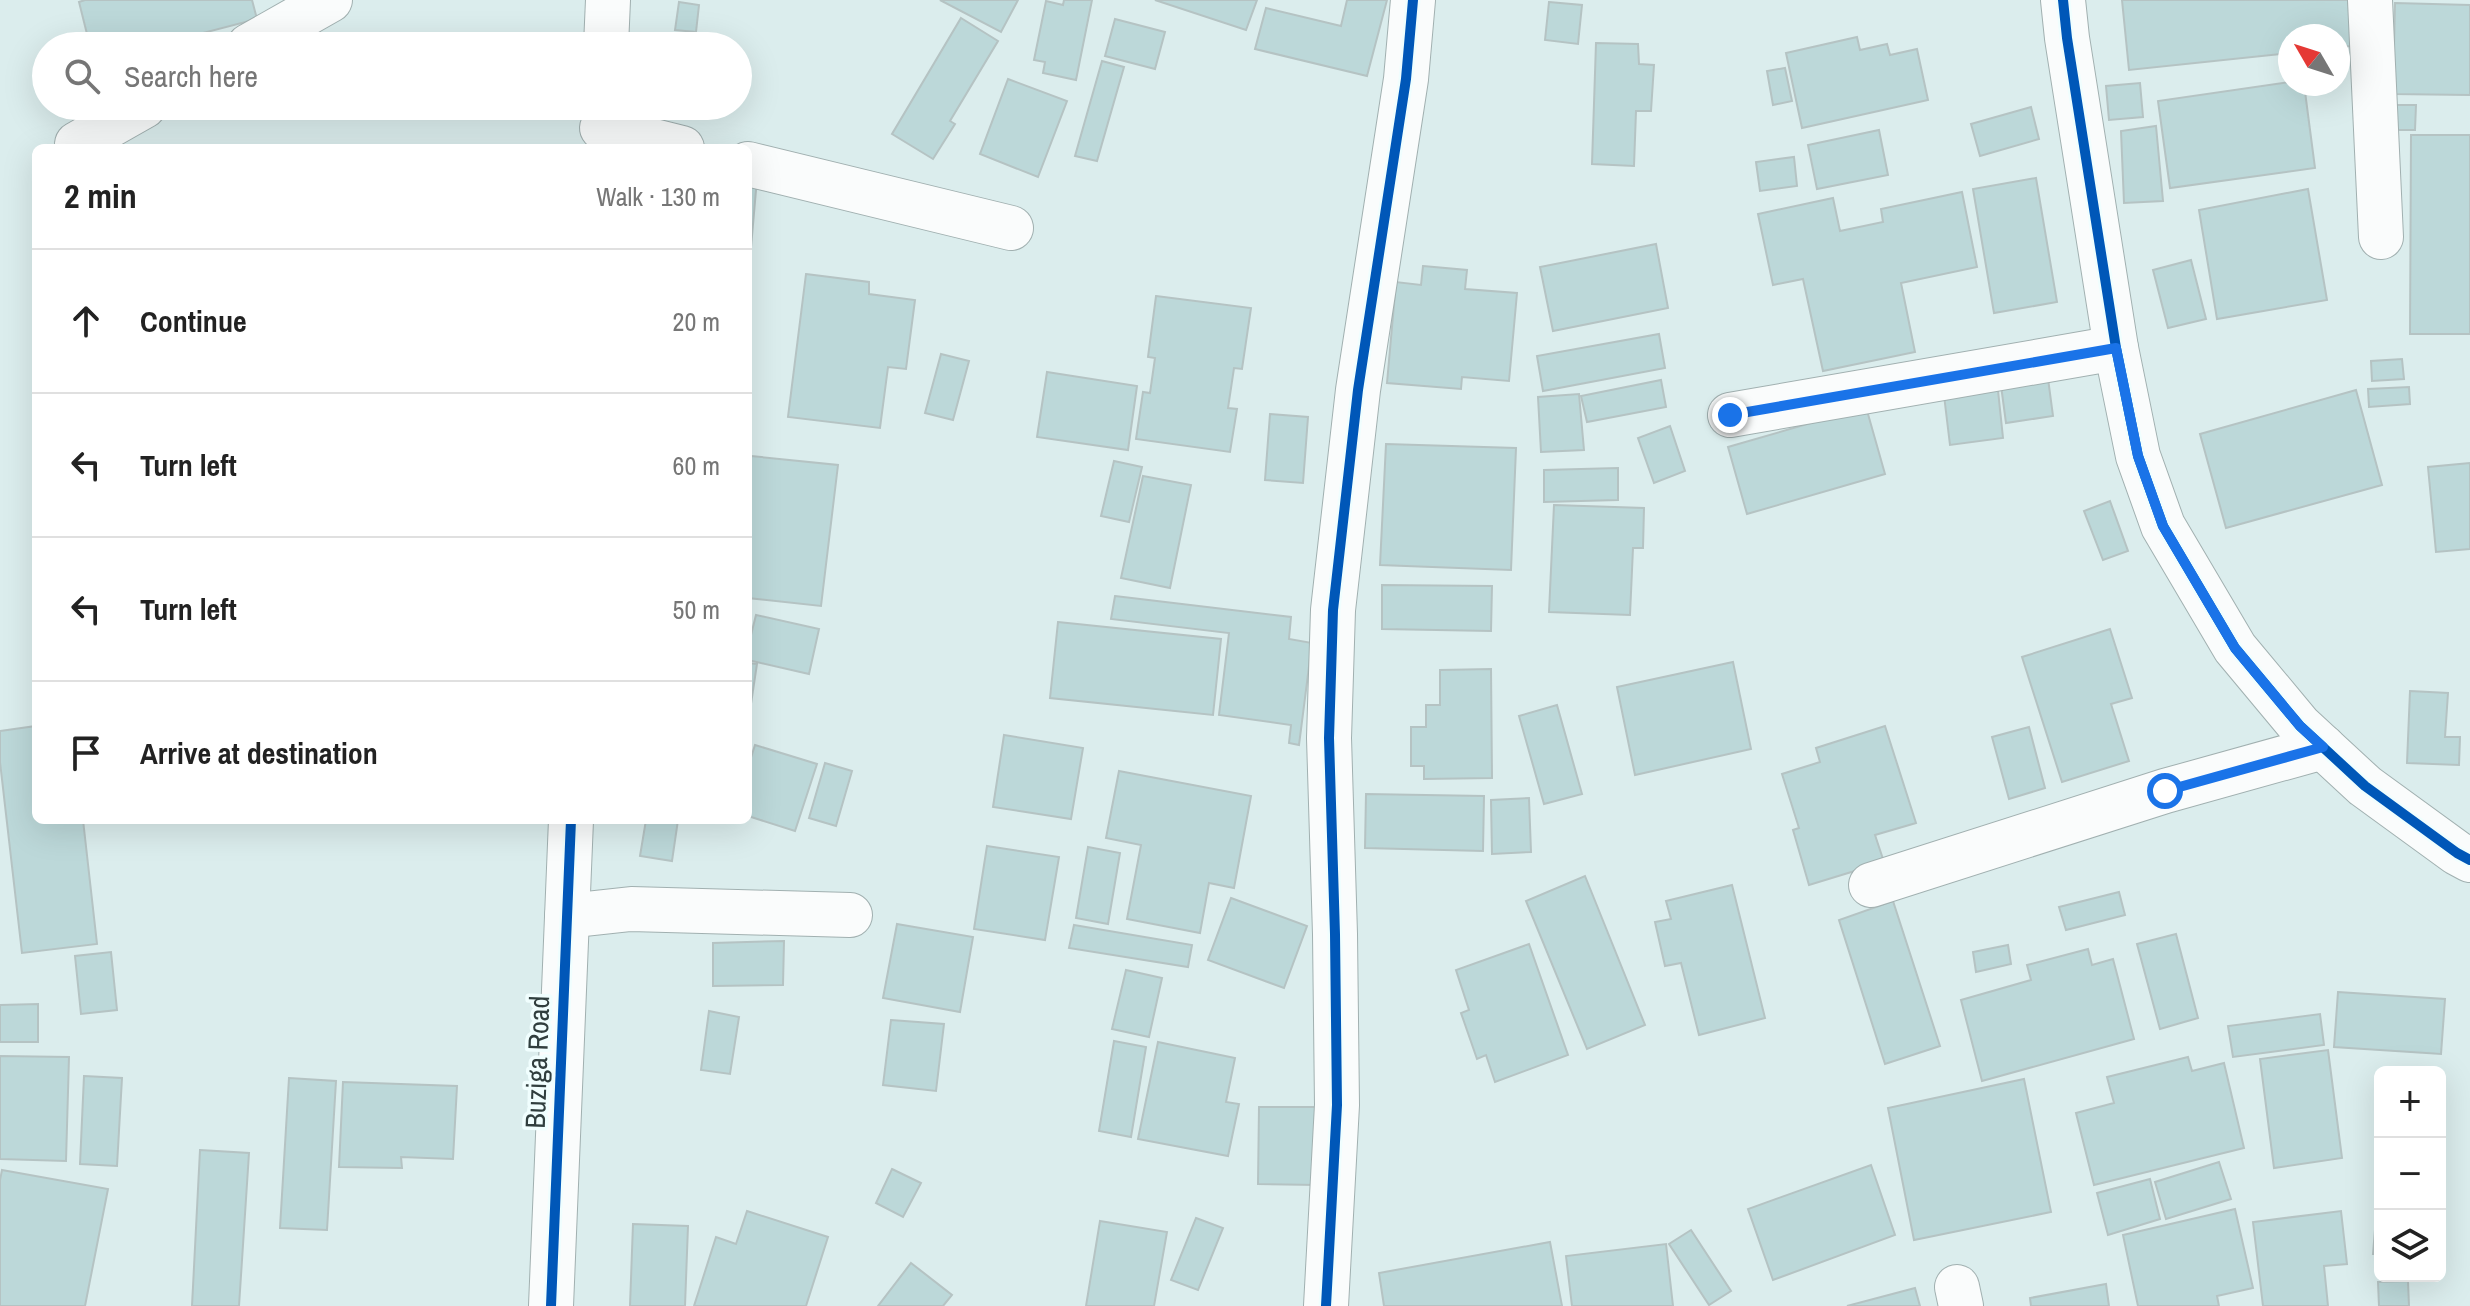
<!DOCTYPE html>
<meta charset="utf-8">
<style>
:root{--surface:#fff;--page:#f6f6f6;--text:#222;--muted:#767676;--line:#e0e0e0}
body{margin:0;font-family:"Archivo Narrow",sans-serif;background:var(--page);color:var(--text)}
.controls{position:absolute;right:24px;bottom:24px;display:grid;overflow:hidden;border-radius:12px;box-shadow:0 8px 32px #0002}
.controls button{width:72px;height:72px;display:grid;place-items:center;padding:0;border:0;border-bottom:2px solid var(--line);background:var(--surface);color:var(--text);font:40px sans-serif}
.compass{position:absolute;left:2278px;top:24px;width:72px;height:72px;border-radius:50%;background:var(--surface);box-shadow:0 8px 32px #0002;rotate:309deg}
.stop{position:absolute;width:24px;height:24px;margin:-18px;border:6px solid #1a73e8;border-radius:50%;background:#fff}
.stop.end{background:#1a73e8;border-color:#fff;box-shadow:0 2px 8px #0008}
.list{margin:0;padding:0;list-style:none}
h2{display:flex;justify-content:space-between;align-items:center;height:104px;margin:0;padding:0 32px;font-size:34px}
h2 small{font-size:26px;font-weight:400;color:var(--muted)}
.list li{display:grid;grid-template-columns:52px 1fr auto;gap:24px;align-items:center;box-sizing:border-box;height:144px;padding:0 32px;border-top:2px solid var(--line)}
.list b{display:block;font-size:30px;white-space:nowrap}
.list em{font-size:26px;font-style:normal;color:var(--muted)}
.icon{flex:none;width:44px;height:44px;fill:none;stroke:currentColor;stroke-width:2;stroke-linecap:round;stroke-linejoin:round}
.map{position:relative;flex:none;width:2470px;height:1306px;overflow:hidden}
.search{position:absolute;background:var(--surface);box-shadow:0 8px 32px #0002;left:32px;top:32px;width:720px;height:88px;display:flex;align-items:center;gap:20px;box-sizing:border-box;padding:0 28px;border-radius:44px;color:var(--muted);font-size:30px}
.panel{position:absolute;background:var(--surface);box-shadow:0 8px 32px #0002;left:32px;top:144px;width:720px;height:680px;border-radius:12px}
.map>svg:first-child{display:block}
.building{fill:#bcd8d9;stroke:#b5c3c3;stroke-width:2}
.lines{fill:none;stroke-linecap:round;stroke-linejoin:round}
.minor-casing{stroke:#a1b0b0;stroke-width:46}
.minor{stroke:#fafcfc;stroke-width:44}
.cycleway-casing{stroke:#f0fefe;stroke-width:15}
.cycleway{stroke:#0057b8;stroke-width:10}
.route{stroke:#1a73e8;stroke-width:10}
.labels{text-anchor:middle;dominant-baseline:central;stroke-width:7;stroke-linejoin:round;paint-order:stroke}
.street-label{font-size:28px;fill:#303e3e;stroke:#f0fefe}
</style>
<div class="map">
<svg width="2470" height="1306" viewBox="0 0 2470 1306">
<rect width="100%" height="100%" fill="#dbeded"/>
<g class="building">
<polygon points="85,0 252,0 257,19 153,46 90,46 79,2"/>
<polygon points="940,0 1018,0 1001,32"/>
<polygon points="1064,0 1092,0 1076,80 1043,73 1045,62 1034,60 1046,1 1063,5"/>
<polygon points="1155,0 1257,0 1246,30"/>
<polygon points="1347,0 1387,0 1367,76 1255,49 1266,8 1341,26"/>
<polygon points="2122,0 2348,0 2353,46 2338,47 2338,36 2290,36 2290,53 2129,70"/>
<polygon points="679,2 699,5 696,32 675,30"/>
<polygon points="1549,2 1582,5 1578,44 1545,40"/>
<polygon points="2395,3 2470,5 2470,95 2393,94"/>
<polygon points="961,18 998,41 950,121 955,124 933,159 892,134"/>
<polygon points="1115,19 1165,32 1155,69 1105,56"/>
<polygon points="1857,37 1860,50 1887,44 1890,55 1917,49 1928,100 1802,128 1786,53"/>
<polygon points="1596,43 1638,44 1639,64 1654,65 1651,111 1636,111 1634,166 1592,164"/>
<polygon points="1102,61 1124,67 1097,161 1075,156"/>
<polygon points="1785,68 1792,101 1773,105 1767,71"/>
<polygon points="1008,79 1067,101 1038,177 980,154"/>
<polygon points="2290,82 2304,84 2315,168 2170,188 2158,101"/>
<polygon points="2140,83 2143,117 2109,120 2106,86"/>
<polygon points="2391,105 2416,105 2415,130 2391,130"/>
<polygon points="2031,107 2039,139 1980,156 1971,124"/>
<polygon points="2156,126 2163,201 2124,203 2121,131"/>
<polygon points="1879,130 1888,175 1817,189 1808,145"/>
<polygon points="2411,135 2470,135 2470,334 2410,334"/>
<polygon points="1794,157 1797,186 1760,191 1756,162"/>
<polygon points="748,178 757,179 748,281"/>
<polygon points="2036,178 2057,302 1994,313 1973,189"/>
<polygon points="2308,189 2327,300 2217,319 2199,210"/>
<polygon points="1962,192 1977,267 1901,283 1915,352 1823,371 1803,279 1773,285 1758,214 1833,198 1840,231 1883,222 1881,209"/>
<polygon points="1656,244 1668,308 1553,331 1540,267"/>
<polygon points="2191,260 2206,319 2168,328 2153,270"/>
<polygon points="1423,266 1467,270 1465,289 1517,293 1509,381 1462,377 1461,389 1387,383 1396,282 1421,285"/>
<polygon points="806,274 869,282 869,294 915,300 906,369 888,367 880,428 788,417"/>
<polygon points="1156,296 1251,308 1242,369 1234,368 1228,408 1237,409 1230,452 1136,439 1143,392 1150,393 1155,358 1148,357"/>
<polygon points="1659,334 1665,368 1543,391 1537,356"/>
<polygon points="941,354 969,361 953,420 925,413"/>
<polygon points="2402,359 2404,379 2372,381 2371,361"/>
<polygon points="2047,371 2053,416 2006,423 2000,378"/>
<polygon points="1047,372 1137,386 1128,450 1037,437"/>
<polygon points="1661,380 1666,407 1587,422 1581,396"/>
<polygon points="1997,381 2003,438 1950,445 1943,387"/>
<polygon points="2409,387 2410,404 2369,407 2368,389"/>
<polygon points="2356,390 2382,485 2226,528 2200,434"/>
<polygon points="1579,394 1584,450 1541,452 1538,397"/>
<polygon points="1866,407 1885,474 1747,514 1728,447"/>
<polygon points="1270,414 1308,417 1303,483 1265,480"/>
<polygon points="1670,426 1685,471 1654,483 1638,438"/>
<polygon points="1386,444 1516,448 1511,570 1380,565"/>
<polygon points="751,456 838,465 821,606 748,598 748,482"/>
<polygon points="1114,461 1142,467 1129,522 1101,516"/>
<polygon points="2470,463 2470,549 2436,552 2428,467"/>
<polygon points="1618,468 1618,500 1544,502 1544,470"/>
<polygon points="1143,476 1191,485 1170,588 1121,578"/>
<polygon points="2110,501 2128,551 2103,560 2084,511"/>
<polygon points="1554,505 1644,508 1643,548 1633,548 1630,615 1549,612"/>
<polygon points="1382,585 1492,586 1491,631 1382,629"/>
<polygon points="1115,596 1291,617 1289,639 1312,643 1299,745 1289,743 1291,725 1219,715 1229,633 1111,619"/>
<polygon points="756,615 819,629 809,674 748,660 748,647"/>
<polygon points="1058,622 1221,639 1213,715 1050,698"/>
<polygon points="2110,629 2132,698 2111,704 2129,761 2062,782 2022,657"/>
<polygon points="1733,662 1751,749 1635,775 1617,687"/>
<polygon points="748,663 757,664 749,717 748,717"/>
<polygon points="1491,669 1492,778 1424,779 1424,766 1411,766 1411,727 1426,727 1426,705 1440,705 1440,670"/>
<polygon points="2410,691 2448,693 2445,737 2460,737 2459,765 2407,763"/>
<polygon points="1557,705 1582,794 1544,804 1519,716"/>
<polygon points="36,726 36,820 83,820 97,944 22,953 0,762 0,731"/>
<polygon points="1885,726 1916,823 1875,835 1884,862 1809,885 1793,830 1799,828 1782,774 1820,762 1816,748"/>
<polygon points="2029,727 2045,788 2009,799 1992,737"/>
<polygon points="1004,735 1083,748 1071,819 993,807"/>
<polygon points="755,745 817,764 795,831 748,816 748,767"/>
<polygon points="825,763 852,771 836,826 809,818"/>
<polygon points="1119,771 1251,796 1234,888 1209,883 1200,933 1127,919 1141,845 1106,838"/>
<polygon points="1366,794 1484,796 1483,851 1365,848"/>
<polygon points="1529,798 1531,852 1492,854 1491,800"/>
<polygon points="646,820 678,820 672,861 640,856"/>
<polygon points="987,846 1059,857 1045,940 974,929"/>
<polygon points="1088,847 1120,853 1108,924 1076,918"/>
<polygon points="1585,876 1645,1025 1587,1049 1526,901"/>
<polygon points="1732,885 1765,1018 1699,1035 1681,963 1665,966 1655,922 1671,919 1666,901"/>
<polygon points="2119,892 2125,915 2066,930 2059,907"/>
<polygon points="1231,898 1307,926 1284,988 1208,960"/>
<polygon points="1893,901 1940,1046 1885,1064 1839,920"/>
<polygon points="897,924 973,937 960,1012 883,998"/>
<polygon points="1074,925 1192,945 1188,967 1069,948"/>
<polygon points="2176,934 2198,1018 2160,1029 2137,944"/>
<polygon points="784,941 783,985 713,986 713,943"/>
<polygon points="1529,944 1568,1055 1495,1082 1486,1055 1477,1059 1461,1013 1469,1010 1456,970"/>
<polygon points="2008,945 2011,964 1976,972 1973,952"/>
<polygon points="2088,949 2092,965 2113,959 2134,1039 1982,1081 1961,1000 2031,980 2027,965"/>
<polygon points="111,952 117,1010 81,1014 75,956"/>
<polygon points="1126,970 1162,978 1149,1037 1112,1029"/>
<polygon points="2338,992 2445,999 2441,1054 2334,1047"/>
<polygon points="38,1004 38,1042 0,1042 0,1005"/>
<polygon points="709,1011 739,1017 730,1074 701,1070"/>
<polygon points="2320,1014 2324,1045 2233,1057 2228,1026"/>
<polygon points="891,1020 944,1024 936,1091 883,1085"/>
<polygon points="1114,1041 1146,1047 1131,1137 1099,1131"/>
<polygon points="1158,1042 1235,1058 1226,1102 1239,1104 1228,1156 1138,1139"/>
<polygon points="2328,1050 2342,1158 2274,1168 2260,1059"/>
<polygon points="0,1056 69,1057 66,1161 0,1159"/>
<polygon points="2188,1057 2192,1071 2224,1063 2244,1148 2094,1185 2076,1113 2114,1103 2107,1077"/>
<polygon points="84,1076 122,1078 117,1166 80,1164"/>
<polygon points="289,1078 336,1081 327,1230 280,1228"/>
<polygon points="2024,1079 2051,1212 1914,1240 1888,1108"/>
<polygon points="343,1082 457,1086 453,1159 401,1157 402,1168 339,1167"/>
<polygon points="1259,1107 1318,1107 1317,1185 1258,1184"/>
<polygon points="200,1150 249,1153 239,1306 192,1306"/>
<polygon points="2219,1162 2231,1199 2166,1219 2155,1182"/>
<polygon points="1871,1165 1895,1235 1773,1280 1748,1209"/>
<polygon points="892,1169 921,1183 903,1217 876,1203"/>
<polygon points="2,1170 108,1189 85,1306 0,1306 0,1180"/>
<polygon points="2150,1179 2160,1219 2108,1235 2097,1193"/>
<polygon points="2377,1206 2380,1206 2380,1254 2373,1254"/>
<polygon points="2235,1209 2253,1288 2217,1296 2219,1306 2138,1306 2123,1235"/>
<polygon points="747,1211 828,1237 806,1306 694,1306 716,1237 736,1244"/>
<polygon points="2341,1211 2347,1264 2324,1266 2328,1306 2263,1306 2253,1222"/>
<polygon points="1196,1218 1223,1228 1198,1290 1171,1280"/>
<polygon points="1100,1221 1167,1232 1154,1306 1086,1306"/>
<polygon points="633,1224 688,1226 685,1306 630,1306"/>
<polygon points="1691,1230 1731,1291 1709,1305 1669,1244"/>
<polygon points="1550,1242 1562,1306 1384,1306 1379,1273"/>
<polygon points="1666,1244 1673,1306 1572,1306 1566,1256"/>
<polygon points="911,1263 952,1295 943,1306 878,1306"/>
<polygon points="2408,1281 2409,1306 2379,1306 2378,1282"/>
<polygon points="2106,1284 2109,1306 2031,1306 2030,1298"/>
<polygon points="1915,1288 1920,1306 1847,1306"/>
</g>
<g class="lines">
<defs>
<g id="minor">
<polyline points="2063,0 2067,38 2116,348 2138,456 2163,526 2235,648 2300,726 2365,786 2457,853 2470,860"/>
<polyline points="2370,0 2381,237"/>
<polyline points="249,46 330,0"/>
<polyline points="606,46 608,0"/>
<polyline points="602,128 682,148"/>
<polyline points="77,144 144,106"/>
<polyline points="748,164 1011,228"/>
<polyline points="1730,415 2116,348"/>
<polyline points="1871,885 2165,791 2323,747"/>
<polyline points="567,916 631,909 850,915"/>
<polyline points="1957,1287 1961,1306"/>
<polyline points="551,1306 571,820"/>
<polyline points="1326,1306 1337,1105 1335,934 1329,738 1333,610 1358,390 1406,79 1413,0"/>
</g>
</defs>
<use href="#minor" class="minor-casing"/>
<use href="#minor" class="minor"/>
<defs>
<g id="cycleway">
<polyline points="2063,0 2067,38 2116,348 2138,456 2163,526 2235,648 2300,726 2365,786 2457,853 2470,860"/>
<polyline points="551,1306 571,820"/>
<polyline points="1326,1306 1337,1105 1335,934 1329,738 1333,610 1358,390 1406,79 1413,0"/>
</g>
</defs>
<use href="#cycleway" class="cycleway-casing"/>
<use href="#cycleway" class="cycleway"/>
</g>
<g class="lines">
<polyline class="route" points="1730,415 2116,348 2138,456 2163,526 2235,648 2300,726 2323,747 2165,791"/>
</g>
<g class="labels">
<g class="street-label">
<text transform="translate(537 1062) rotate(-88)">Buziga Road</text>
</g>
</g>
</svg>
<div class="controls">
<button>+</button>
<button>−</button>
<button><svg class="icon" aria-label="layers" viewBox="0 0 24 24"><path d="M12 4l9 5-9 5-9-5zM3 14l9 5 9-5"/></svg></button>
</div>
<svg class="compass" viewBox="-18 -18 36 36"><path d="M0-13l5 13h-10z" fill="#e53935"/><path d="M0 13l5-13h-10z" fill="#767676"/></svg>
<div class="stop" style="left:2165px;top:791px"></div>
<div class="stop end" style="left:1730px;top:415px"></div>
<div class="search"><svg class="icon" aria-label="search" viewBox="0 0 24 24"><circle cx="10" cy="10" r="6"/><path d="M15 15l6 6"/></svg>Search here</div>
<section class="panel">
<h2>2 min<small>Walk · 130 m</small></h2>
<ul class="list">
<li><svg class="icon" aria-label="ahead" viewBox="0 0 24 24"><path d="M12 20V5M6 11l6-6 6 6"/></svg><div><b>Continue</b></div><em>20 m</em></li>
<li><svg class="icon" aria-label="left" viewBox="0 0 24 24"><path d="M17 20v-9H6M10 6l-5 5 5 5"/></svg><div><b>Turn left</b></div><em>60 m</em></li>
<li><svg class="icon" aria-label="left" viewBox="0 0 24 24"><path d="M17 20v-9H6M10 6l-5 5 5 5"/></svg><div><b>Turn left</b></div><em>50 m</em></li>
<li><svg class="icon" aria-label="arrive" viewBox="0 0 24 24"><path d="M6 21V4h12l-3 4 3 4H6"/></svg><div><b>Arrive at destination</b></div></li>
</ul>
</section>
</div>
